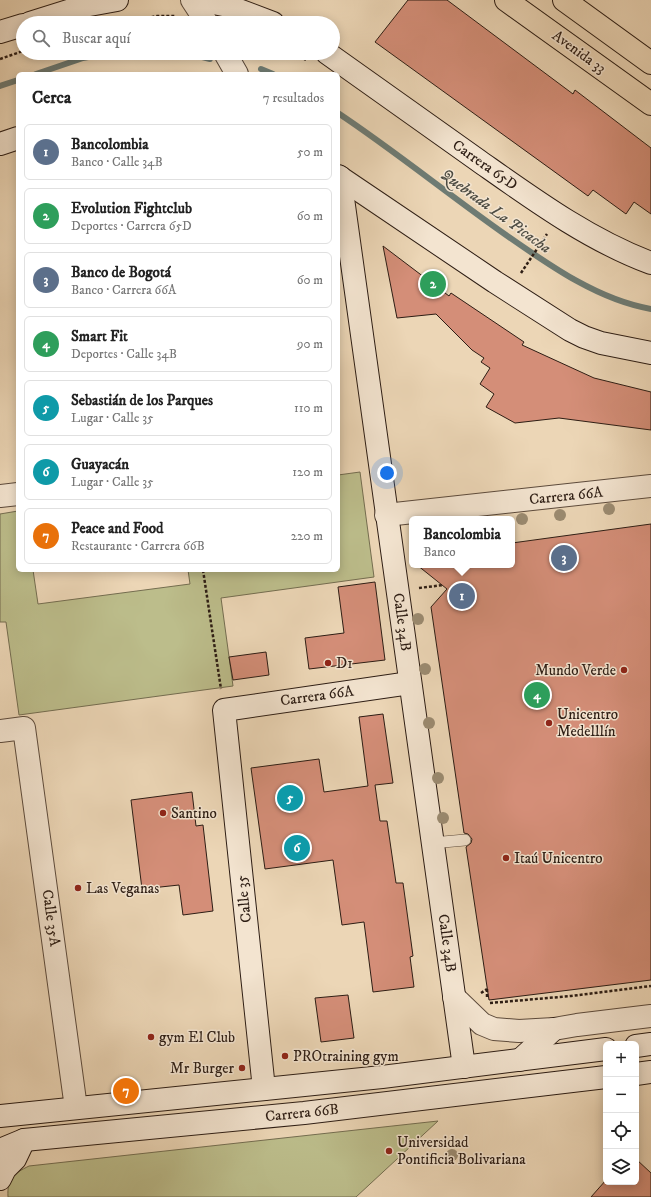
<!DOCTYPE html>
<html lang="es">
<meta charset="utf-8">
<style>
:root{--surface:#fff;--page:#f2f2f2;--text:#222;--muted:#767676;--line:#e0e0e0;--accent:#8f2418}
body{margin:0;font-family:"IM FELL DW Pica",serif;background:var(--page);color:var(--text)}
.controls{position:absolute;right:12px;bottom:12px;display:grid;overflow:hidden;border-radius:6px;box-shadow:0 2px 10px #0003}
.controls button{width:36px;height:36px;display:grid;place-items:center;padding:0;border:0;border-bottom:1px solid var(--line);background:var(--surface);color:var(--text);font:20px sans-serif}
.you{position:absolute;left:387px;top:473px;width:14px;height:14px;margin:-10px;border:3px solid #fff;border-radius:50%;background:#1a73e8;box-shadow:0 0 0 6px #1a73e833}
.badge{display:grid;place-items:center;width:26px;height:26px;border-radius:50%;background:var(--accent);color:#fff;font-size:13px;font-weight:700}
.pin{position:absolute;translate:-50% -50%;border:2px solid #fff;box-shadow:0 1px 4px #0006}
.popup{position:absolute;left:409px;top:516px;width:106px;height:52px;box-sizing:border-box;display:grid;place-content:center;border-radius:6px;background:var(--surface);filter:drop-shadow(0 1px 3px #0005);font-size:13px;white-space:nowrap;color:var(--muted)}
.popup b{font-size:15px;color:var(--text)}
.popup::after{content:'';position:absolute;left:50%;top:100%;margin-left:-8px;border:8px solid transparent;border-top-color:var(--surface)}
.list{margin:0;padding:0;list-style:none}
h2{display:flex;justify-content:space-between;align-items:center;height:52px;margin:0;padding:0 16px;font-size:17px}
h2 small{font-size:13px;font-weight:400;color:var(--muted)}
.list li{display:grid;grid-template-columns:26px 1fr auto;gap:12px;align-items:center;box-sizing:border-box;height:56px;margin:0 8px 8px;padding:0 8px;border:1px solid var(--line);border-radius:6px}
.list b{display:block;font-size:15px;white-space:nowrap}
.list p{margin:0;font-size:13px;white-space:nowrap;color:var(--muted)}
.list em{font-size:13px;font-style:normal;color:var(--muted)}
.icon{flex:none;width:22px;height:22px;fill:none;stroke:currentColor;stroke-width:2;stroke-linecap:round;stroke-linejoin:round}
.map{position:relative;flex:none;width:651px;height:1197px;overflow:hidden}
.search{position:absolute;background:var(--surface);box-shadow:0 2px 10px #0003;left:16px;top:16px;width:324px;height:44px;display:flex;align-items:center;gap:10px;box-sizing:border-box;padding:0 14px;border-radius:22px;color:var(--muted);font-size:15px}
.panel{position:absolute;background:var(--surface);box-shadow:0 2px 10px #0003;left:16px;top:72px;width:324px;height:500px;border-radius:6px}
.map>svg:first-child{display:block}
.green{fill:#bcbd8b;stroke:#746d50}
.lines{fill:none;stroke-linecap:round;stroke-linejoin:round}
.stream{stroke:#6e7b73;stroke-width:6}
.building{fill:#d48e78;stroke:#2d1d14}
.lane-casing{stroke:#5d4b3c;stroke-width:12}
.street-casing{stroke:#5d4b3c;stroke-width:24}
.secondary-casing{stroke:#2d1d14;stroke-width:24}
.primary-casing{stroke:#2d1d14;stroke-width:24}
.path{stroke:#2d1d14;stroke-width:2.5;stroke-dasharray:3 2;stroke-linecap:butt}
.lane{stroke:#f3e4d0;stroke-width:11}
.street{stroke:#f3e4d0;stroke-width:22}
.secondary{stroke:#f3e4d0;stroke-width:22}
.primary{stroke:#ecd6b6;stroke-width:22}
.tree{fill:#9b8b71}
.poi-dot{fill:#8f2418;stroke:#f3e4d0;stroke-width:1.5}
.labels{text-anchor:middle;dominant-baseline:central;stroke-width:3;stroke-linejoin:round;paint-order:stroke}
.street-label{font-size:15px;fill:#2d1d14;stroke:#f3e4d0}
.poi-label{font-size:15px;fill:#2d1d14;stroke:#f3e4d0;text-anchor:start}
.water-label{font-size:16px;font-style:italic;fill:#4d4c43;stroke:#f3e4d0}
</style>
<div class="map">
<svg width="651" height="1197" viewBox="0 0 651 1197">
<rect width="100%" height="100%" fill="#ecd6b6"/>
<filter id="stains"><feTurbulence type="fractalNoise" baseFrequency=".005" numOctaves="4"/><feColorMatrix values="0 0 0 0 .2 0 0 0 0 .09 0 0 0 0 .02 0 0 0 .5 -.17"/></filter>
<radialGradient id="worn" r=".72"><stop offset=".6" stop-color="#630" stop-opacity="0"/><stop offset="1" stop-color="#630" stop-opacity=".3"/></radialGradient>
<g class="green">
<polygon points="360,472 374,577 221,598 233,686 19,715 6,622 0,622 0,514 18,511 18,570 33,570 38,604 190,584 188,570 338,570 338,475"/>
<path d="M438 1121 356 1197H8C7 1178 13 1174 29 1166Z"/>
</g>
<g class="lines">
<g class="stream">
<polyline points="187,53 210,59"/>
<polyline points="261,69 273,74"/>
<polyline points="36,74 83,58 109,53"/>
<polyline points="0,86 18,80"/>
<path d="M338 113C395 151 449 195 506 235 549 265 598 300 651 309"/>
</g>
</g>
<g class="building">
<polygon points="408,0 447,0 573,94 575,90 651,148 651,214 634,202 626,214 593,190 588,196 375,42"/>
<polygon points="383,246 449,296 451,293 524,342 522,345 594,378 651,392 651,430 559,418 515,423 486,407 494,394 480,384 490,368 481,362 484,358 472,350 436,314 397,318"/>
<polygon points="651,524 651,980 489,1000 466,847 471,843 472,839 468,834 464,833 431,607 447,589 417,565 512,565 512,543"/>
<polygon points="375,582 385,660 309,669 305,638 344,633 338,587"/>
<polygon points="266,652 269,675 233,680 229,657"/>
<polygon points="383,714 393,783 375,785 380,821 387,821 396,883 403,883 413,956 410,957 414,987 373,992 364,922 342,925 333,860 265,869 251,768 319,759 324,792 368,786 359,717"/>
<polygon points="192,792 196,826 203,825 213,911 183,915 179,885 142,889 131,800"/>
<polygon points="348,995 354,1038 321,1042 315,998"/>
<polygon points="636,1159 651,1173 651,1197 591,1197 606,1180 606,1182 636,1182"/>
</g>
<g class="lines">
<defs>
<polyline id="lane" points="432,843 465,840"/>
<g id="street">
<polyline points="192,0 207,23"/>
<polyline points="225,53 237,74"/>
<polyline points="0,496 18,494"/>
<polyline points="386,515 651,486"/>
<polyline points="0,731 24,728 76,1108"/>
<polyline points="454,997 482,1024 494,1029 519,1031 554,1029 577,1025 651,1016"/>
</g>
<g id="secondary">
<polyline points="200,0 228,6 273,23"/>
<polyline points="30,23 84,6 117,0"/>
<polyline points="0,32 23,25"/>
<path d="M327 53C378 89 428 125 479 161 533 199 589 240 651 263"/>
<polyline points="0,144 18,138"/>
<polyline points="338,176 495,282 570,330 584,337 601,343 651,353"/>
<polyline points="340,177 464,1067"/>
<polyline points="636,1046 651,1044"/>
<polyline points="520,1060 554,1029"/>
<polyline points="636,1074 651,1072"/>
<polyline points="264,1089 224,710 410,683"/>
<polyline points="0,1116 382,1077 606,1049"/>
<polyline points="0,1150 24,1140 304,1113 606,1077"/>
<polyline points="0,1179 5,1169 15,1159 24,1140"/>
</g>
<g id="primary">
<polyline points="506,0 651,104"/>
<polyline points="564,0 651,63"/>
</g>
</defs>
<use href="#lane" class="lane-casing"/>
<use href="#street" class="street-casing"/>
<use href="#secondary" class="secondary-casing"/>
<use href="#primary" class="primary-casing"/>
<g class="path">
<polyline points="293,18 301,23"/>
<polyline points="122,23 157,16 176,16"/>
<polyline points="295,53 306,60"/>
<polyline points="0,59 23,51"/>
<polyline points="521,273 547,234"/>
<polyline points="203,570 221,689"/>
<polyline points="419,588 443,585"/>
<polyline points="487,989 487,999"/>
<polyline points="481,993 487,989"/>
<polyline points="490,1003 571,996 651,986"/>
</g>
<use href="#lane" class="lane"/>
<use href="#street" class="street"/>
<use href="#secondary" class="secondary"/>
<use href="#primary" class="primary"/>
</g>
<g class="tree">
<circle cx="609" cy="509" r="6"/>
<circle cx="560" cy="515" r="6"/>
<circle cx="522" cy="519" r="6"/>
<circle cx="418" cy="619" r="6"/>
<circle cx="425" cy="669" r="6"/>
<circle cx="429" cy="723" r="6"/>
<circle cx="438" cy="778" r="6"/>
<circle cx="443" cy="818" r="6"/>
<circle cx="452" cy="1155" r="6"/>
</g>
<g class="poi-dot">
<circle cx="328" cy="663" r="4"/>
<circle cx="624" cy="670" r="4"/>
<circle cx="549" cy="723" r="4"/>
<circle cx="163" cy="813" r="4"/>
<circle cx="506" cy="858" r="4"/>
<circle cx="78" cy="888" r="4"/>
<circle cx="151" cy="1037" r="4"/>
<circle cx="285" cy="1056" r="4"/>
<circle cx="242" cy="1068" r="4"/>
<circle cx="389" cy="1151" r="4"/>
</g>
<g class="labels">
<g class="street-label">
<text transform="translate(579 52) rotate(36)">Avenida 33</text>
<text transform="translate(485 165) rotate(35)">Carrera 65D</text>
<text transform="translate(566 496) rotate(-6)">Carrera 66A</text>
<text transform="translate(402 622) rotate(82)">Calle 34B</text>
<text transform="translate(317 696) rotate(-8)">Carrera 66A</text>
<text transform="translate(244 899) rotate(-96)">Calle 35</text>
<text transform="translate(51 918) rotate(82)">Calle 35A</text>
<text transform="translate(447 943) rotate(82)">Calle 34B</text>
<text transform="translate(302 1113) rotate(-6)">Carrera 66B</text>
</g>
<g class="poi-label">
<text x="336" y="663">D1</text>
<text x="616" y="670" text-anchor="end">Mundo Verde</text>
<text x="557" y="714">Unicentro<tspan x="557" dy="17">Medelllín</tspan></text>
<text x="171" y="813">Santino</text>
<text x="514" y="858">Itaú Unicentro</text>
<text x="86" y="888">Las Veganas</text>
<text x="159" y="1037">gym El Club</text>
<text x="293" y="1056">PROtraining gym</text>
<text x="234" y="1068" text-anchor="end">Mr Burger</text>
<text x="397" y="1142">Universidad<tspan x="397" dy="17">Pontificia Bolivariana</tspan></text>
</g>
<g class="water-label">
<text transform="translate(496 211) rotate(36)">Quebrada La Picacha</text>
</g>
</g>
<rect width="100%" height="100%" filter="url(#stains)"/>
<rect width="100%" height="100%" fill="url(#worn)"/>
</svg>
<div class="controls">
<button>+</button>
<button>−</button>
<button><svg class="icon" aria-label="locate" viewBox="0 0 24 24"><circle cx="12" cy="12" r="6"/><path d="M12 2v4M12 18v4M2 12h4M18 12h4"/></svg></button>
<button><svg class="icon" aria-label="layers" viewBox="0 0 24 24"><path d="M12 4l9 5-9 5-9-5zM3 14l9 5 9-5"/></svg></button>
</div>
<div class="you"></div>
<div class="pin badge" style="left:462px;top:596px;background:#5c6f8a">1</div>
<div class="popup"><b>Bancolombia</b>Banco</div>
<div class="pin badge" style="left:433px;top:284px;background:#2e9e5b">2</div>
<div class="pin badge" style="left:564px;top:558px;background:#5c6f8a">3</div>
<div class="pin badge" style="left:537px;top:695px;background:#2e9e5b">4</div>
<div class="pin badge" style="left:290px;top:798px;background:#0f9aa8">5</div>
<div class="pin badge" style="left:297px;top:848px;background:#0f9aa8">6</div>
<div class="pin badge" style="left:126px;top:1091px;background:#e8710a">7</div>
<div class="search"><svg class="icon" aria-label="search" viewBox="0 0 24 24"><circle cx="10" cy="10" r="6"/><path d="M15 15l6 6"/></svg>Buscar aquí</div>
<section class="panel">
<h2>Cerca<small>7 resultados</small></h2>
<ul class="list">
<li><span class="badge" style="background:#5c6f8a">1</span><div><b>Bancolombia</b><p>Banco · Calle 34B</p></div><em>50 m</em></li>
<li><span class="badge" style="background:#2e9e5b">2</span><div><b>Evolution Fightclub</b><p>Deportes · Carrera 65D</p></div><em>60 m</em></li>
<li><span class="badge" style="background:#5c6f8a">3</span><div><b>Banco de Bogotá</b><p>Banco · Carrera 66A</p></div><em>60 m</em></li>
<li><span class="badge" style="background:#2e9e5b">4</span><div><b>Smart Fit</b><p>Deportes · Calle 34B</p></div><em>90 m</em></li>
<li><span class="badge" style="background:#0f9aa8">5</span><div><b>Sebastián de los Parques</b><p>Lugar · Calle 35</p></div><em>110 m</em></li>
<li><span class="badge" style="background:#0f9aa8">6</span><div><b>Guayacán</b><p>Lugar · Calle 35</p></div><em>120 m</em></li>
<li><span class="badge" style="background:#e8710a">7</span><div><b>Peace and Food</b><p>Restaurante · Carrera 66B</p></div><em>220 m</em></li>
</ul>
</section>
</div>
